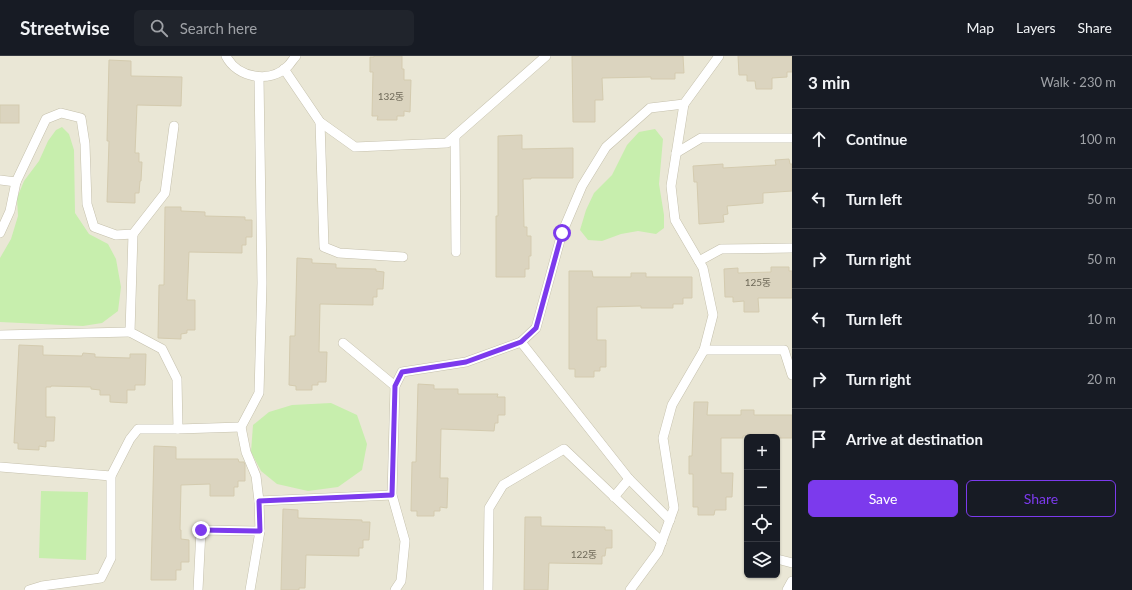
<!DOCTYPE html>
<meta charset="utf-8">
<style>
:root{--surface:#171b24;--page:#20242c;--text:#f1f3f6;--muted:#9ea1a6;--line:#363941;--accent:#7c3aed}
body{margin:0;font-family:Lato,"Noto Sans KR",sans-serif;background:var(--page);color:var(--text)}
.controls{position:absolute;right:12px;bottom:12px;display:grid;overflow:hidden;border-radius:6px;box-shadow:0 1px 3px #0004}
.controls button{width:36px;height:36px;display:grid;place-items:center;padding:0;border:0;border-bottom:1px solid var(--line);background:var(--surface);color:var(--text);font:20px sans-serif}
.stop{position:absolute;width:12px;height:12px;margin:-9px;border:3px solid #7c3aed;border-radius:50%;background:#fff}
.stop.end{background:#7c3aed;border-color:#fff;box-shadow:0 1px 4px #0008}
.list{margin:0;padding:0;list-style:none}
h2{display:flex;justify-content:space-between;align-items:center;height:52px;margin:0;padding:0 16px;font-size:17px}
h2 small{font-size:13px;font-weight:400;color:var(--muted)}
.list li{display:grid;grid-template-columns:26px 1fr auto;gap:12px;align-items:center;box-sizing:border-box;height:60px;padding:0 16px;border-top:1px solid var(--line)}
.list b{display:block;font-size:15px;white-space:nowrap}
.list em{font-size:13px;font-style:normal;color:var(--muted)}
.actions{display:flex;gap:8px;padding:12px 16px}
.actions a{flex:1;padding:9px 0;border:1px solid var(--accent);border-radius:6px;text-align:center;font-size:14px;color:var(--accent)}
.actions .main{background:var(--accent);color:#fff}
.icon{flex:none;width:22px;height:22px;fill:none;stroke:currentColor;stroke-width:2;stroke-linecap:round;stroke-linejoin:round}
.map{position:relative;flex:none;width:792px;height:534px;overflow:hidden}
header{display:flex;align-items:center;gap:24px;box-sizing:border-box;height:56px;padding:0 20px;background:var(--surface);border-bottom:1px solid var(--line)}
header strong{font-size:19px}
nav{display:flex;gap:22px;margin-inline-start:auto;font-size:14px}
.search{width:280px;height:36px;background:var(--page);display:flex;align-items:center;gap:10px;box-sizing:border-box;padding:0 14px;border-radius:6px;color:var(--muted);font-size:15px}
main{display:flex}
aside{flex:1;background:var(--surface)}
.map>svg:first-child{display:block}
.residential{fill:#eae7d6;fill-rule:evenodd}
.green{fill:#c7eead}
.building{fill:#dbd4bf;stroke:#d4cbaf}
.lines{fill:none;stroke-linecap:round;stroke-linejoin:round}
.lane-casing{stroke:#c5c0ac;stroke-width:10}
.lane{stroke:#fff;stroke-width:9}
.route{stroke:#7c3aed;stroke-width:5}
.labels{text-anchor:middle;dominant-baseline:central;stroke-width:3;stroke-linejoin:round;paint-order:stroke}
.number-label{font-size:10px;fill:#6e6958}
</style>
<header>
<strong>Streetwise</strong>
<div class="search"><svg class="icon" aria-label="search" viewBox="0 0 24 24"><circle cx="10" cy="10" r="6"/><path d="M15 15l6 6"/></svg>Search here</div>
<nav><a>Map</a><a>Layers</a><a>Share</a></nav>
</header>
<main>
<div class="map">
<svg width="792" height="534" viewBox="0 0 792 534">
<rect width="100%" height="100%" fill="#f6f3e8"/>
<path class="residential" d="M0 0H792V534H0ZM747 381H777V519H747Z"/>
<g class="green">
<polygon points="62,71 69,78 74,94 75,157 89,178 108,188 116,203 121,231 118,255 102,267 83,270 0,266 0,202 11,183 18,160 17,142 24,125 39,105 48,85 56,74"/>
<polygon points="655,73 663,83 659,128 664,159 664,172 656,178 638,175 621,178 602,185 588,184 580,174 586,154 594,137 612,119 627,89 639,76"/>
<polygon points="331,347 357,359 367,388 362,414 338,431 308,435 277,428 261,415 251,396 253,369 269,356 292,349"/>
<polygon points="41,435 88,436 86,504 39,502"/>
</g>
<g class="building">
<polygon points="374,0 402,0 402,13 404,13 404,24 411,24 410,56 404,55 404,60 397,60 397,64 377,64 378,60 372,60 373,16 370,16 370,1 374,1"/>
<polygon points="572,0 683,0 684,17 675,17 675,23 651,23 651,21 602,22 603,44 595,44 595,66 573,66"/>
<polygon points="738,0 792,0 792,16 787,16 787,21 772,22 772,33 756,33 755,25 747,25 747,19 739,19"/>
<polygon points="109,4 131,5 131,20 182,21 181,50 137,49 135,97 139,97 139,106 142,106 141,125 140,125 139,137 135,137 135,147 107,146 109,85 107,85"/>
<rect x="0" y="49" width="19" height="18"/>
<polygon points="522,79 522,93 573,92 573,122 531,122 531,123 523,123 524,171 527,171 527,180 531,180 531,200 529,200 529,213 525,213 525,221 496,221 496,160 498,160 498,80"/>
<polygon points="789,103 790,108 792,108 792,135 763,137 763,147 727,150 728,158 723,159 724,166 699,168 697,126 694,126 693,110 723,108 723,112 776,109 775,104"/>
<polygon points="165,151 181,151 181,155 205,156 205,160 245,161 245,164 252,164 252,181 246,181 246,189 242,189 242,197 189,196 187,244 195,244 195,274 187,274 187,277 181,278 181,283 158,282 159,229 164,229"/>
<polygon points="297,202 312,203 312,207 336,208 336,212 376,213 376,215 384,216 383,233 377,233 377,241 373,241 373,249 320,248 319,296 327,296 326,326 318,326 318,329 312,329 312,334 296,334 296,330 289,329 290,280 295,280"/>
<polygon points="771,211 789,211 789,215 792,215 792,242 758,242 759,256 744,256 744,245 733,246 733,241 725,241 724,213 738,212 738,217 771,216"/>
<polygon points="569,215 592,215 593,221 631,221 631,217 646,217 646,221 692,221 692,242 683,242 683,248 673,248 673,252 641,252 641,250 597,251 597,284 606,284 606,311 600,311 600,315 594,315 594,321 575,321 575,313 569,313"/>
<polygon points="19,289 43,290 43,299 82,300 83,297 95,298 95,301 130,302 130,298 146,298 145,329 135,329 135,334 127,334 127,347 110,346 110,339 100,339 100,334 91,333 91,331 51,330 51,331 46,331 46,361 55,361 54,385 46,385 46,391 39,390 39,394 18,393 18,387 14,387"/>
<polygon points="418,328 434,329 434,333 458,333 458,338 498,338 497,341 505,341 505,359 498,359 498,367 495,367 494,375 441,373 440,422 448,422 447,452 440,451 440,455 434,455 434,460 417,460 417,455 411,455 412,406 416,406"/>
<polygon points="694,346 708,346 707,359 741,359 741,354 754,354 754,359 792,359 792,382 777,382 777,381 772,381 772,380 743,380 743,382 721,382 721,417 733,417 732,441 726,441 726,454 715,454 714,459 698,459 698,451 693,451 693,418 689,418 689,400 692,400"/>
<polygon points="154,390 176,391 176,403 238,403 239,406 244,406 245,409 245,425 238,425 238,431 234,431 234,440 210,440 210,428 181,429 180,474 181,474 181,483 189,484 189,506 181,506 181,514 176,514 176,524 151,524"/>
<polygon points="283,453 298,454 298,462 362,464 362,466 370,466 369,484 363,484 363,492 359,492 359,500 306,499 305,532 299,532 299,534 281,534"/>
<polygon points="525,461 541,461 541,470 605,471 605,474 612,474 612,492 606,492 605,500 602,500 602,508 549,507 548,534 524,534"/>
</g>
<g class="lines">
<defs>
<g id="lane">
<path d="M226 0C237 22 270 28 288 10 291 7 293 3 296 0"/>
<polyline points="284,13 320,66 355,91 447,87 546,0"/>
<polyline points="320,66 324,191 339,197 403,201"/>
<polyline points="455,80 456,196"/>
<polyline points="676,97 701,82 792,82"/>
<polyline points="0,124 16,126 46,63 61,57 81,62 85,88 87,148 94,171 116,179 133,178 165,137 174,70"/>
<polyline points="0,177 10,155 16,126"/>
<polyline points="133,178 130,276 162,293 177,323 178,373"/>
<polyline points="699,205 721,193 792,192"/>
<polyline points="0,279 130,276"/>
<polyline points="521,286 629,423 670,464"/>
<polyline points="343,287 395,330"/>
<polyline points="704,294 784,294 792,319"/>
<polyline points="0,411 111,420"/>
<polyline points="614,441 629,423"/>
<polyline points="259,445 392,439"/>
<polyline points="777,503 792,507"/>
<polyline points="29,534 42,530 101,522 111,502 111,420 130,383 138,373 178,373 241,371"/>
<polyline points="198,534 201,474 260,475"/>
<polyline points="250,534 260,475 259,445 256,420 246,396 241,371 259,337 262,227 259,21"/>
<polyline points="395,534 401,525 405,485 392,439 395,330 402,316 466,306 521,286 536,272 562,177 582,130 606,91 650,52 684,48 719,0"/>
<polyline points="488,534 489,452 503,429 564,393 662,486"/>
<polyline points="630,534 658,496 674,452 663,382 672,349 704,294 713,259 703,212 675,164 671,130 684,48"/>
<polyline points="787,534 792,525"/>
</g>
</defs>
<use href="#lane" class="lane-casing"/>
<use href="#lane" class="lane"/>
</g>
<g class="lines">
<polyline class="route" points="201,474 260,475 259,445 392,439 395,330 402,316 466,306 521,286 536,272 562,177"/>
</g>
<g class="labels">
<g class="number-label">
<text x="391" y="40">132동</text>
<text x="758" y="226">125동</text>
<text x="584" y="498">122동</text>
</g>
</g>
</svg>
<div class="controls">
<button>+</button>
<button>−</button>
<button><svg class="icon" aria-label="locate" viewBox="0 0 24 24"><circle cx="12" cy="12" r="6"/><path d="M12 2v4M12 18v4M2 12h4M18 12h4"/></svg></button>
<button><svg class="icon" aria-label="layers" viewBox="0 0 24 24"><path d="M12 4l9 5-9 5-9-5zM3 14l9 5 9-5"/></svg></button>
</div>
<div class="stop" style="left:562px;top:177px"></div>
<div class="stop end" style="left:201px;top:474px"></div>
</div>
<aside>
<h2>3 min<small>Walk · 230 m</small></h2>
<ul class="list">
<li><svg class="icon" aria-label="ahead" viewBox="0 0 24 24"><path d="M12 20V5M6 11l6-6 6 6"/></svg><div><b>Continue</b></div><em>100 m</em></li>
<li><svg class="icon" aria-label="left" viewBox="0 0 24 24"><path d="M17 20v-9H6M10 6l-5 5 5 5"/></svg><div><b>Turn left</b></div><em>50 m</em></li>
<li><svg class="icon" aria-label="right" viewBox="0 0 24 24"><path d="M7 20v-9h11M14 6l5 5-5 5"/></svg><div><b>Turn right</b></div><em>50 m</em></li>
<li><svg class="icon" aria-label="left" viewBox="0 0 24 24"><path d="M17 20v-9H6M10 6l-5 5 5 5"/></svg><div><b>Turn left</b></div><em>10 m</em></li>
<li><svg class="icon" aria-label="right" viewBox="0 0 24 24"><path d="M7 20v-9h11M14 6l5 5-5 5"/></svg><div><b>Turn right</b></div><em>20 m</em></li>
<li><svg class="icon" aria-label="arrive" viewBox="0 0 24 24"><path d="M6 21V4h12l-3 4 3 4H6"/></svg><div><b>Arrive at destination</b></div></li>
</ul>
<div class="actions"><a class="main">Save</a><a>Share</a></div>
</aside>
</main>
